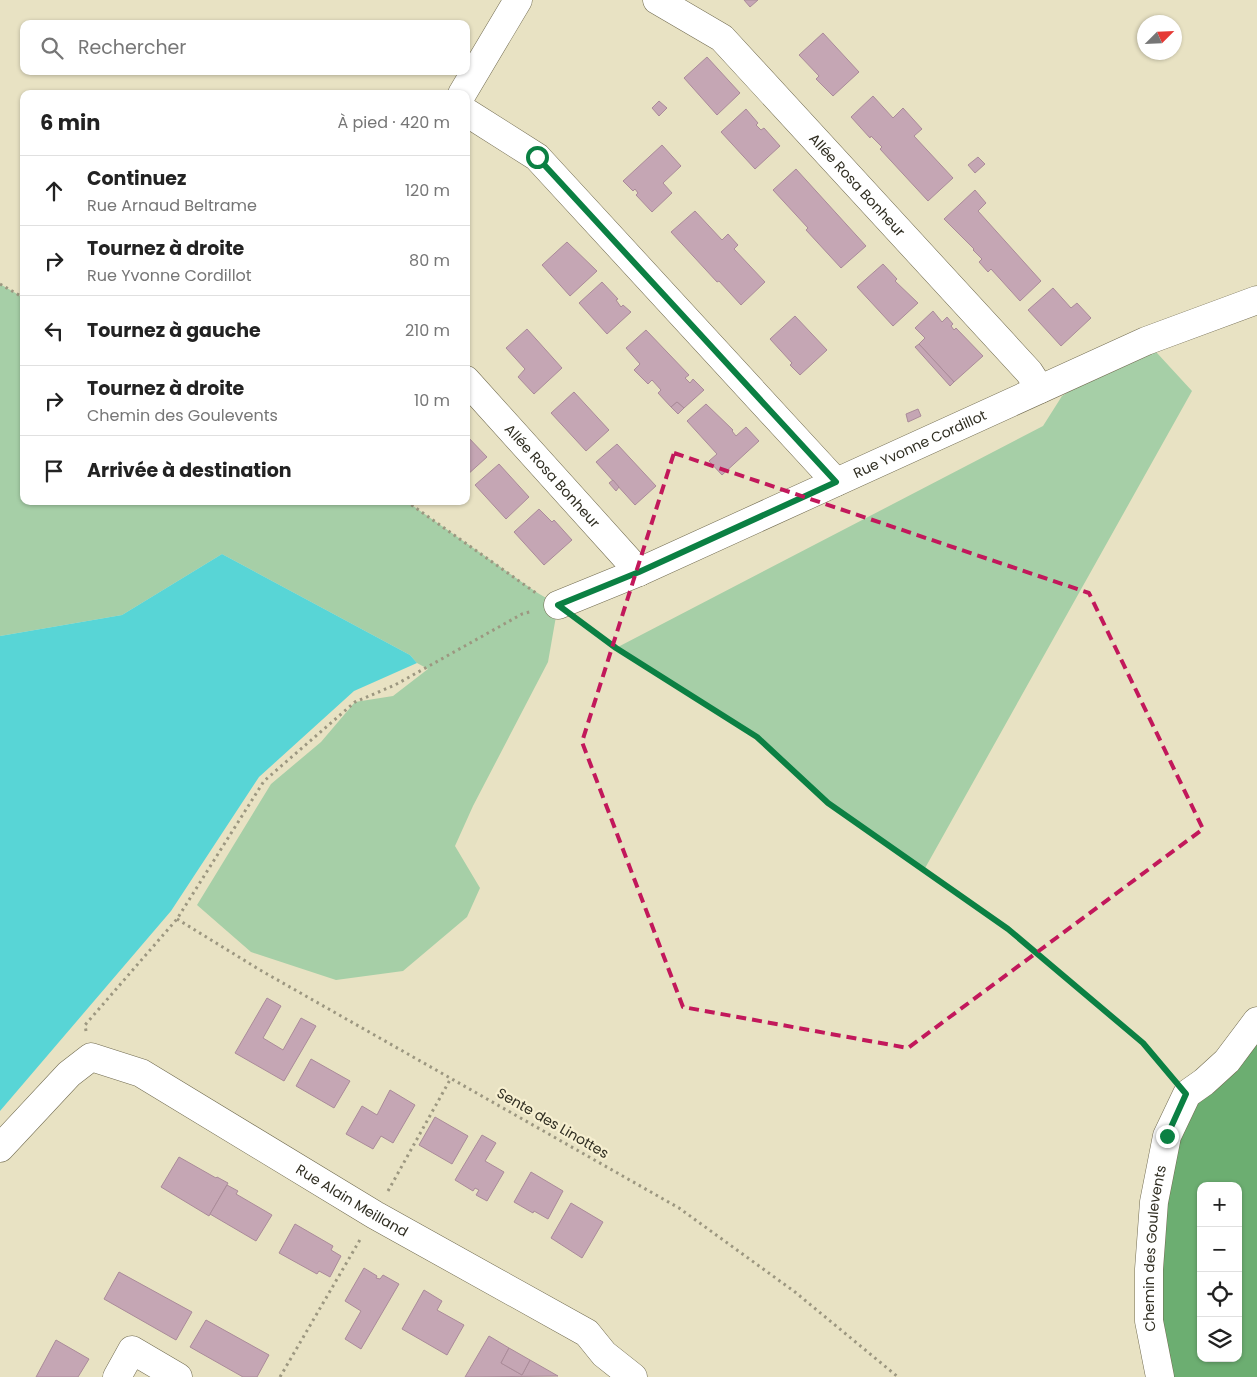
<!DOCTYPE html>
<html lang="fr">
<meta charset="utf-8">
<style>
:root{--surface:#fff;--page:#f6f6f6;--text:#222;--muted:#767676;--line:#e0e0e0}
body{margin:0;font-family:Poppins,sans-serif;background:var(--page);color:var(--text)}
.controls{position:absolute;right:15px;bottom:15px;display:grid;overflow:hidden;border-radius:10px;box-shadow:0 1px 4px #0004}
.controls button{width:45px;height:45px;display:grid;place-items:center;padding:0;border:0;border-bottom:1px solid var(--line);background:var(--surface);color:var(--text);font:25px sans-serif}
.compass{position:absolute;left:1137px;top:15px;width:45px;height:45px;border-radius:50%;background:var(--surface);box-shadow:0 1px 4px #0004;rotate:66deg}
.stop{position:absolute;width:15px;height:15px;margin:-11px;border:4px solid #0b8043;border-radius:50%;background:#fff}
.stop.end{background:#0b8043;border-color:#fff;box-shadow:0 1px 5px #0008}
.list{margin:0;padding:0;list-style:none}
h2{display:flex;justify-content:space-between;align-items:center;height:65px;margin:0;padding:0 20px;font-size:21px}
h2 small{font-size:16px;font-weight:400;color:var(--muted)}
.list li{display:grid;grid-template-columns:32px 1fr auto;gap:15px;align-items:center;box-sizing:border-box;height:70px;padding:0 20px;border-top:1px solid var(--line)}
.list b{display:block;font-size:19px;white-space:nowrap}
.list p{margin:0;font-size:16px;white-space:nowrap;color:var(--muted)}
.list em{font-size:16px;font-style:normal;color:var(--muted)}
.icon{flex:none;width:28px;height:28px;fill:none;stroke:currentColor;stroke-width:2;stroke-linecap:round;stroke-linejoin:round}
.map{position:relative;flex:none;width:1257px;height:1377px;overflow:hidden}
.search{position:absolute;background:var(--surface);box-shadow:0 1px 4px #0004;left:20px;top:20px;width:450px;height:55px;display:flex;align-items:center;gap:12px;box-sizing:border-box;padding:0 18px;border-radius:10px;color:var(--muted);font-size:19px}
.panel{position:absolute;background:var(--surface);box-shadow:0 1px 4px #0004;left:20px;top:90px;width:450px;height:415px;border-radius:10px}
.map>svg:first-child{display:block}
.green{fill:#a6cfa7}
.forest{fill:#6cae71;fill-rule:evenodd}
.water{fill:#58d5d6}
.building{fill:#c5a6b4;stroke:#aa8b99}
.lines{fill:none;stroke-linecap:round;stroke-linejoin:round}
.minor-casing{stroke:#716b50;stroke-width:29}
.path{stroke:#9c9780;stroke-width:3;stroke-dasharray:2.5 4;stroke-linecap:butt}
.minor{stroke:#fff;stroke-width:28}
.route{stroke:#0b8043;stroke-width:6}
.marked{fill:none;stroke:#c2185b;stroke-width:4;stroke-dasharray:10 6;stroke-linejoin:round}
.labels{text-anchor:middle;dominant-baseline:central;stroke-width:4.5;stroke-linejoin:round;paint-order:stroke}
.street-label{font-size:14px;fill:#302e22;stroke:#f6efd0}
</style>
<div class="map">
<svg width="1257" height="1377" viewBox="0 0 1257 1377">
<rect width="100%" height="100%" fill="#e8e2c3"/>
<g class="green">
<polygon points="0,284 24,298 24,501 406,501 536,592 558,605 548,662 473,806 455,846 480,888 467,917 403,971 336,980 251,952 197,905 271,784 321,742 355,702 393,696 428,669 417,663 410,655 222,554 122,615 0,636"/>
<polygon points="1146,341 1192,391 924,870 828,803 757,737 616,648 1043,426 1062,396"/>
</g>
<path class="forest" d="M1257 1021V1377H1160L1149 1321 1167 1136ZM1201 1186H1238V1358H1201Z"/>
<polygon class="water" points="222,554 410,655 417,663 354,691 259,777 171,911 0,1111 0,636 122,615"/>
<g class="building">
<polygon points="744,0 758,0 750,7"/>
<polygon points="823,33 859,72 833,96 816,79 819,76 799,55"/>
<polygon points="707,57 740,93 717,115 684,78"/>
<polygon points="873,96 893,118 903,108 922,129 914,136 953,178 928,201 880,149 882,147 871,136 870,138 851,117"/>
<polygon points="659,101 667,108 659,116 652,108"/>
<polygon points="746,109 758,123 756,125 761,130 764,128 780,146 755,169 721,132"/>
<polygon points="662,145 681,166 663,183 672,193 652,212 636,195 638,193 635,189 633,191 623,181"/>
<polygon points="978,157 985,164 975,173 968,165"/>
<polygon points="796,169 866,246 841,268 806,230 808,228 773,190"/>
<polygon points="975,190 986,203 978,211 1041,281 1020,301 991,269 988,272 979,262 982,259 973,250 974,249 944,219"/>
<polygon points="695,211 722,240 728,234 738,245 734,249 765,282 741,305 719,281 717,282 671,232"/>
<polygon points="567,242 597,271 570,296 542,265"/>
<polygon points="883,264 897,279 895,281 918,303 893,326 857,287"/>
<polygon points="602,282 618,299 616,300 621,307 623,305 631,312 607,334 579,303"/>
<polygon points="1053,288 1071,308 1077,303 1091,318 1061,346 1028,310"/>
<polygon points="933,311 942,322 947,317 953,324 951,326 954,330 956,328 983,356 954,382 919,344 925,338 915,328"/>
<polygon points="795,316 827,350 800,375 790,365 792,363 770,339"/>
<polygon points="527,329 562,368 534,394 518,377 525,369 506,348"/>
<polygon points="646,330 689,375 685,378 690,383 693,379 704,390 684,408 677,402 671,407 658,393 661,390 652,380 648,384 634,370 640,364 626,348"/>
<polygon points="919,344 954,382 950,386 915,347"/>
<polygon points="574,392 609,430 586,451 551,413"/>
<polygon points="677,402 684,408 678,414 671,407"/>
<polygon points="706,404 733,430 732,431 736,436 746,427 759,441 722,475 709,461 717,454 687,421"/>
<polygon points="918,409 921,416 908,422 906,414"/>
<polygon points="466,435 487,457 466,476"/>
<polygon points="617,444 656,486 635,505 596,462"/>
<polygon points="499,464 529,497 506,519 475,485"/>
<polygon points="613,480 619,487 616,491 609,483"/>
<polygon points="539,509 552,522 554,520 572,540 544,565 514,532"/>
<polygon points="267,998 281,1006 263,1038 283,1050 301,1018 316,1026 284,1081 235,1053"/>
<polygon points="311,1059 350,1081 334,1108 296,1086"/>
<polygon points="390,1090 415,1105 393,1143 381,1136 373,1149 346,1134 362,1106 377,1115"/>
<polygon points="435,1117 468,1136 452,1164 419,1145"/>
<polygon points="482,1135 496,1143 485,1161 504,1172 487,1201 476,1195 479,1190 475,1188 473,1191 455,1180"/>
<polygon points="179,1157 216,1178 217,1177 228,1183 209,1216 161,1187"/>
<polygon points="531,1172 563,1191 548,1219 534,1211 533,1213 514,1202"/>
<polygon points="227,1185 238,1191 236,1194 272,1215 256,1241 210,1214"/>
<polygon points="571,1203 603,1222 582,1258 551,1238"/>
<polygon points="295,1224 333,1246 331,1250 341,1256 330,1277 319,1271 317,1274 279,1253"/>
<polygon points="364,1268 377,1276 376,1278 380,1279 383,1275 399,1284 361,1349 345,1339 361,1311 345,1301"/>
<polygon points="119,1272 192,1312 176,1340 104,1299"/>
<polygon points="424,1290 442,1301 437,1310 464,1325 447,1355 402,1329"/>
<polygon points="206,1320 269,1355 257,1377 243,1377 190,1347"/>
<polygon points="489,1336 509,1348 501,1363 522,1375 530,1360 558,1376 465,1377"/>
<polygon points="56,1340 89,1359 78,1377 36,1377"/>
<polygon points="509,1348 530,1360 522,1375 501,1363"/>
</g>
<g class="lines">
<defs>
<g id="minor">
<path id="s1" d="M657 0 722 38 1029 372 1040 389"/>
<polyline points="462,94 518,0"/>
<polyline points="466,112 537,157 836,482"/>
<path id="s2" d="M466 380 639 572"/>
<path id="s3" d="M558 605 639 572 1146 341 1257 300"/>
<path id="s4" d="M0 1148 69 1074 91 1057 141 1073 375 1215 587 1333 604 1354 633 1377"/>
<polyline points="117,1377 132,1350 178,1377"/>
<path id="s5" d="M1160 1377 1149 1321V1269L1154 1202 1167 1136 1187 1094 1204 1082 1227 1061 1257 1021"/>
</g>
</defs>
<use href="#minor" class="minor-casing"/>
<g class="path">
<polyline points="0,284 24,298"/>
<polyline points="406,501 536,593"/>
<polyline points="583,624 616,648 757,737 828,803 1008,929 1143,1043 1171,1076"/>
<polyline points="177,919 260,970 679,1208 795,1292 898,1377"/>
<polyline points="86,1031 85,1025 177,919 264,781 355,702 395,685 522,614 533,611"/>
<polyline points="388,1191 451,1078"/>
<polyline points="280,1377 361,1238"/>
</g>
<use href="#minor" class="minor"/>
</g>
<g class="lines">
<polyline class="route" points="537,157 836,482 639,572 558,605 616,648 757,737 828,803 1008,929 1143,1043 1186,1094 1167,1136"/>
</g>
<path class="marked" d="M674 453 1089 593 1203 829 908 1048 683 1007 582 742Z"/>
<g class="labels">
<g class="street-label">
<text stroke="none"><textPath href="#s1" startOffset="275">Allée Rosa Bonheur</textPath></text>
<text stroke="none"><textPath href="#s3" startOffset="396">Rue Yvonne Cordillot</textPath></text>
<text stroke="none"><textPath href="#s2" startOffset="129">Allée Rosa Bonheur</textPath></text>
<text transform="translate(553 1123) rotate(30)">Sente des Linottes</text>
<text stroke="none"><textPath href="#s4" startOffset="428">Rue Alain Meilland</textPath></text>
<text stroke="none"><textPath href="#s5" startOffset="130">Chemin des Goulevents</textPath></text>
</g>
</g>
</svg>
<div class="controls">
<button>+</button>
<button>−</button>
<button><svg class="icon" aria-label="locate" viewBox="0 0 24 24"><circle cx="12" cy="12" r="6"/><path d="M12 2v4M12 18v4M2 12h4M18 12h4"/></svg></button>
<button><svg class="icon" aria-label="layers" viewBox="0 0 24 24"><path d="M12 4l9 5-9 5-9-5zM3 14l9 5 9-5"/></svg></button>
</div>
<svg class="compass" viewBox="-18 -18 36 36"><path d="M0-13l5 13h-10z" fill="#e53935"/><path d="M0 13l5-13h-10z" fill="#767676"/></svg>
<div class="stop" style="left:537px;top:157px"></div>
<div class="stop end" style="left:1167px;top:1136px"></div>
<div class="search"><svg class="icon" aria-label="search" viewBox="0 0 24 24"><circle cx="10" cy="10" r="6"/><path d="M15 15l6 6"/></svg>Rechercher</div>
<section class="panel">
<h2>6 min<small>À pied · 420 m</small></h2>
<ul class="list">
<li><svg class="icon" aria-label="ahead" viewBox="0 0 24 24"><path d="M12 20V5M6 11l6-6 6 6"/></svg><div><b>Continuez</b><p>Rue Arnaud Beltrame</p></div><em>120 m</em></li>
<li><svg class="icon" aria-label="right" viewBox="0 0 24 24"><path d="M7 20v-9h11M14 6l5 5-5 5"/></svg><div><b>Tournez à droite</b><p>Rue Yvonne Cordillot</p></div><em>80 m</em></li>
<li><svg class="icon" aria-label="left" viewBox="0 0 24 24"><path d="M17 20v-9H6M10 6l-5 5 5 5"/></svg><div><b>Tournez à gauche</b></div><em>210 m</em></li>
<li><svg class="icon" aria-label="right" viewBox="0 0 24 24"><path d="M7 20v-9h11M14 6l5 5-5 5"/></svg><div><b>Tournez à droite</b><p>Chemin des Goulevents</p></div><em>10 m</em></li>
<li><svg class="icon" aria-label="arrive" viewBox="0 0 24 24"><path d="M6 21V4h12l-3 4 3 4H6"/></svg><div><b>Arrivée à destination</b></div></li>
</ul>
</section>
</div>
